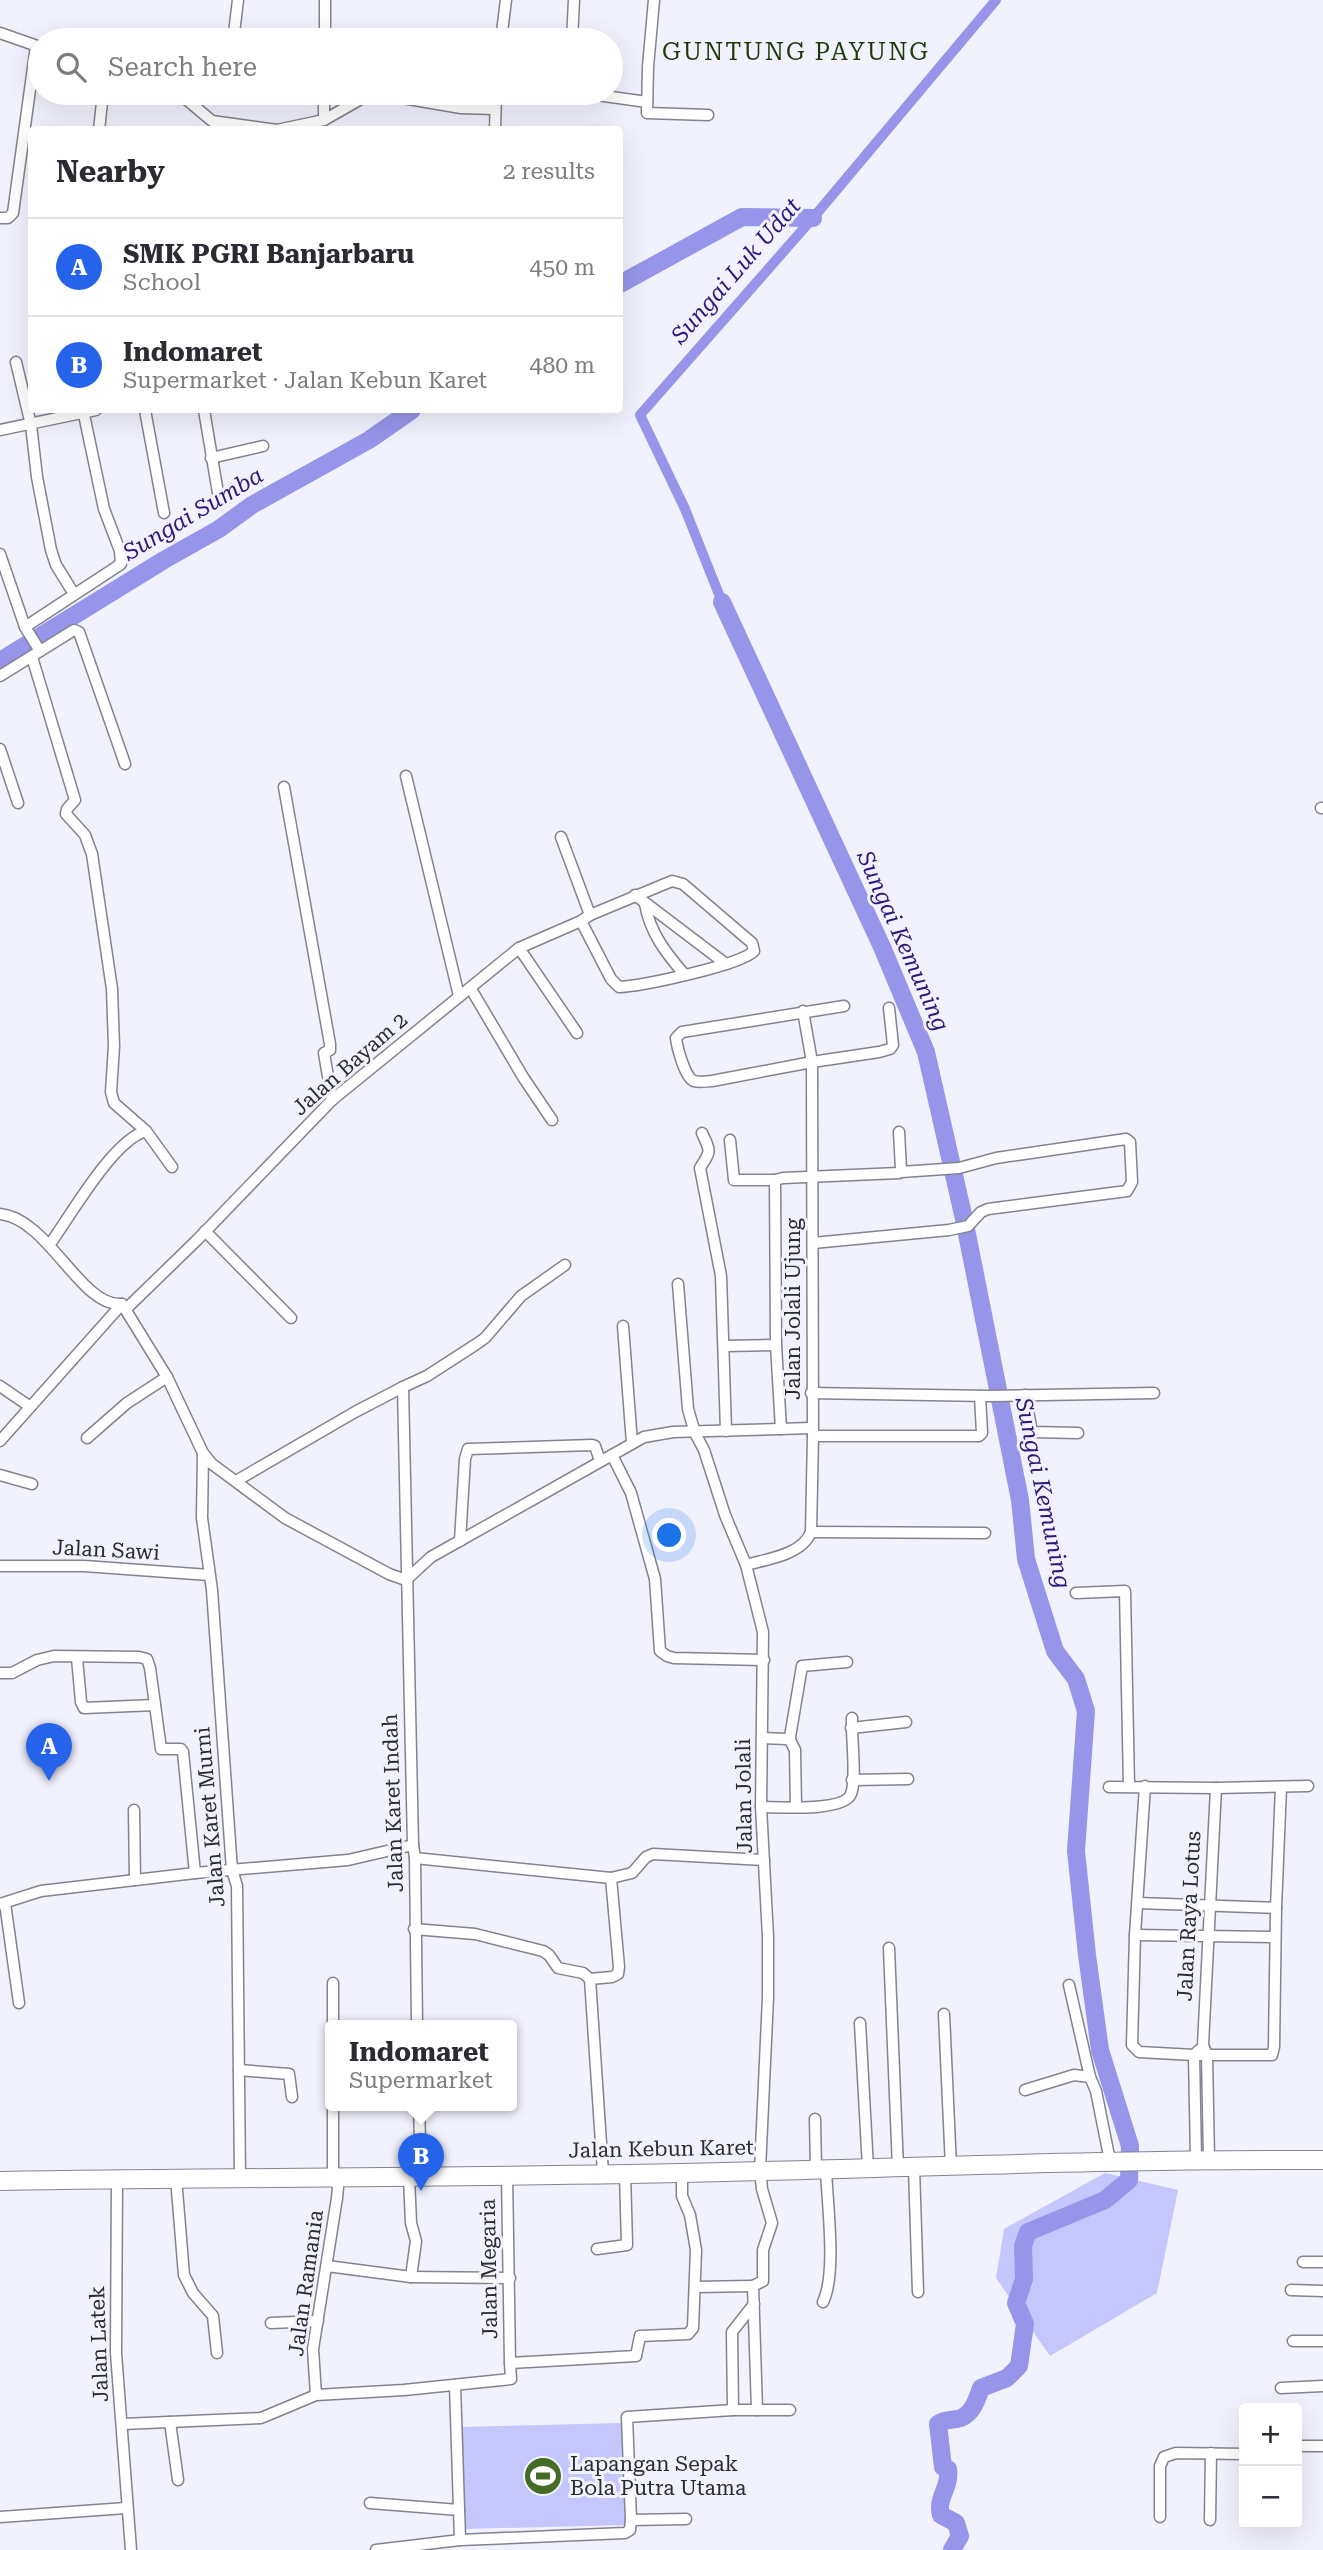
<!DOCTYPE html>
<meta charset="utf-8">
<style>
:root{--surface:#fff;--page:#f2f2f3;--text:#2b2b33;--muted:#7c7c81;--line:#e1e1e2;--accent:#2563eb}
body{margin:0;font-family:"Roboto Serif",serif;background:var(--page);color:var(--text)}
.controls{position:absolute;right:21px;bottom:21px;display:grid;overflow:hidden;border-radius:7px;box-shadow:0 7px 28px #0002}
.controls button{width:63px;height:63px;display:grid;place-items:center;padding:0;border:0;border-bottom:2px solid var(--line);background:var(--surface);color:var(--text);font:35px sans-serif}
.you{position:absolute;left:670px;top:1536px;width:24px;height:24px;margin:-18px;border:5px solid #fff;border-radius:50%;background:#1a73e8;box-shadow:0 0 0 10px #1a73e833}
.badge{display:grid;place-items:center;width:46px;height:46px;border-radius:50%;background:var(--accent);color:#fff;font-size:23px;font-weight:700}
.pin{position:absolute;translate:-50% -58px;filter:drop-shadow(0 2px 4px #0008)}
.pin::after{content:'';position:absolute;top:37px;width:24px;height:21px;background:inherit;clip-path:polygon(0 0,100% 0,50% 100%)}
.popup{position:absolute;left:325px;top:2020px;width:192px;height:91px;box-sizing:border-box;display:grid;place-content:center;border-radius:7px;background:var(--surface);filter:drop-shadow(0 2px 5px #0005);font-size:23px;white-space:nowrap;color:var(--muted)}
.popup b{font-size:26px;color:var(--text)}
.popup::after{content:'';position:absolute;left:50%;top:100%;margin-left:-14px;border:14px solid transparent;border-top-color:var(--surface)}
.list{margin:0;padding:0;list-style:none}
h2{display:flex;justify-content:space-between;align-items:center;height:91px;margin:0;padding:0 28px;font-size:30px}
h2 small{font-size:23px;font-weight:400;color:var(--muted)}
.list li{display:grid;grid-template-columns:46px 1fr auto;gap:21px;align-items:center;box-sizing:border-box;height:98px;padding:0 28px;border-top:2px solid var(--line)}
.list b{display:block;font-size:26px;white-space:nowrap}
.list p{margin:0;font-size:23px;white-space:nowrap;color:var(--muted)}
.list em{font-size:23px;font-style:normal;color:var(--muted)}
.icon{flex:none;width:38px;height:38px;fill:none;stroke:currentColor;stroke-width:2;stroke-linecap:round;stroke-linejoin:round}
.map{position:relative;flex:none;width:1323px;height:2550px;overflow:hidden}
.search{position:absolute;background:var(--surface);box-shadow:0 7px 28px #0002;left:28px;top:28px;width:595px;height:77px;display:flex;align-items:center;gap:18px;box-sizing:border-box;padding:0 24px;border-radius:38px;color:var(--muted);font-size:26px}
.panel{position:absolute;background:var(--surface);box-shadow:0 7px 28px #0002;left:28px;top:126px;width:595px;height:287px;border-radius:7px}
.map>svg:first-child{display:block}
.green{fill:#c4c6fc}
.lines{fill:none;stroke-linecap:round;stroke-linejoin:round}
.canal{stroke:#9795e9;stroke-width:10}
.river{stroke:#9795e9;stroke-width:18}
.street-casing{stroke:#82838e;stroke-width:13}
.primary-casing{stroke:#82838e;stroke-width:20}
.street{stroke:#fff;stroke-width:10}
.primary{stroke:#fff;stroke-width:18}
.labels{text-anchor:middle;dominant-baseline:central;stroke-width:6;stroke-linejoin:round;paint-order:stroke}
.street-label{font-size:21px;fill:#2a2b2f;stroke:#f2f2ff}
.poi-label{font-size:21px;fill:#2a2b2f;stroke:#f2f2ff;text-anchor:start}
.water-label{font-size:23px;font-style:italic;fill:#2d1879;stroke:#f2f2ff}
.quarter-label{font-size:24px;letter-spacing:2px;fill:#1e3806;stroke:#f2f2ff}
</style>
<div class="map">
<svg width="1323" height="2550" viewBox="0 0 1323 2550">
<rect width="100%" height="100%" fill="#f2f2ff"/>
<g class="green">
<polygon points="1105,2173 1178,2190 1157,2293 1050,2356 996,2278 1004,2229"/>
<polygon points="623,2423 625,2525 464,2529 461,2427"/>
</g>
<g class="lines">
<polyline class="canal" points="722,602 685,509 640,415 813,218 996,0"/>
<g class="river">
<polyline points="620,284 742,217 813,218"/>
<path d="M722 602 882 947 926 1052 964 1219 1020 1500 1026 1559 1055 1651 1076 1679 1086 1711 1076 1851 1087 1955 1100 2050 1130 2146 1129 2180 1105 2200 1028 2232 1023 2246 1024 2279 1016 2303 1025 2324 1019 2366 1007 2378 981 2388C977 2399 973 2413 961 2418 952 2421 946 2418 938 2424L943 2467 948 2469C951 2488 936 2497 941 2515L956 2523 960 2536 952 2550"/>
<polyline points="0,661 164,560 219,529 252,505 369,440 412,410"/>
</g>
<defs>
<g id="street">
<polyline points="325,0 325,40"/>
<polyline points="654,0 648,67 647,113 708,115"/>
<polyline points="0,33 40,47"/>
<polyline points="234,33 238,0"/>
<polyline points="501,40 506,0"/>
<polyline points="572,40 574,0"/>
<polyline points="169,93 187,100 212,121 277,130"/>
<polyline points="583,93 647,102"/>
<polyline points="324,120 324,93"/>
<polyline points="99,130 103,93"/>
<polyline points="277,130 324,120 368,95 385,95 461,108 495,109"/>
<polyline points="495,130 496,93"/>
<polyline points="0,218 8,218 13,213 36,46"/>
<polyline points="16,362 31,425 37,477 51,550 56,565 74,594"/>
<polyline points="145,410 164,513"/>
<polyline points="204,410 218,493"/>
<polyline points="0,430 96,410"/>
<polyline points="211,458 263,446"/>
<polyline points="0,554 25,627 40,651"/>
<polyline points="25,627 121,564 120,551 104,509 83,410"/>
<polyline points="32,657 75,800 67,809 66,814 85,835 92,854 112,989 114,1046 111,1092 114,1103 146,1131 172,1167"/>
<polyline points="0,676 74,630 79,632 125,764"/>
<polyline points="0,749 18,803"/>
<polyline points="406,776 459,996"/>
<polyline points="284,787 330,1044 330,1050 324,1053 332,1100"/>
<polyline points="1321,808 1323,808"/>
<polyline points="561,837 590,915"/>
<polyline points="635,895 726,964"/>
<path d="M645 904C650 933 666 953 684 974"/>
<polyline points="519,948 577,1033"/>
<polyline points="471,989 523,1077 552,1120"/>
<path d="M844 1006 682 1032 676 1038C677 1047 685 1078 694 1081 699 1083 707 1081 712 1081L812 1062 879 1052 890 1049 893 1045 889 1008"/>
<path d="M702 1133C711 1152 711 1151 700 1168L721 1276 726 1431"/>
<polyline points="730,1140 734,1180 775,1180"/>
<path d="M0 1214C48 1218 81 1308 122 1304L167 1377 203 1453 212 1464 285 1518 389 1574 406 1580"/>
<polyline points="205,1231 291,1318"/>
<polyline points="813,1243 949,1230 968,1226 981,1212 988,1209 1127,1191 1132,1182 1130,1142 1126,1139 996,1158 959,1168 901,1172"/>
<path d="M50 1244C71 1215 113 1140 146 1131"/>
<polyline points="678,1284 688,1409 695,1433 704,1450 725,1515 746,1565 763,1632 761,1807 768,1937 768,1997 760,2170 762,2189 772,2223 763,2250 763,2281 753,2286 757,2410"/>
<path d="M126 1309 197 1240 332 1100 519 948 581 921 590 915 672 881 683 884 752 943 754 951C741 965 642 986 619 987L611 979 581 921"/>
<polyline points="623,1326 632,1443"/>
<polyline points="725,1346 776,1345"/>
<polyline points="0,1386 29,1406"/>
<polyline points="811,1393 988,1396 1154,1393"/>
<polyline points="1025,1395 1032,1432 1078,1433"/>
<polyline points="781,1429 776,1345 775,1180 783,1178 899,1173 901,1169 899,1132"/>
<polyline points="813,1436 979,1436 982,1433 980,1396"/>
<polyline points="87,1438 127,1403 167,1377"/>
<polyline points="0,1441 122,1304"/>
<polyline points="203,1453 202,1518 212,1590 232,1870 237,1886 240,2178"/>
<polyline points="612,1455 631,1493 655,1579 660,1651 667,1656 674,1658 764,1660"/>
<polyline points="0,1475 32,1484"/>
<polyline points="236,1481 355,1412 403,1387"/>
<polyline points="811,1532 985,1533"/>
<polyline points="460,1541 465,1459 468,1449 592,1445 595,1446 600,1461"/>
<path d="M746 1565C767 1559 802 1555 811 1532L813 1436 812 1062 803 1011"/>
<polyline points="0,1566 84,1566 209,1575"/>
<polyline points="406,1580 431,1557 644,1437 673,1432 812,1428"/>
<polyline points="1076,1593 1125,1591 1129,1786"/>
<polyline points="77,1658 81,1702 84,1708 155,1705"/>
<polyline points="0,1673 12,1673 37,1660 54,1656 139,1657 147,1659 150,1668 161,1749 181,1749 183,1752 195,1873"/>
<polyline points="851,1728 906,1722"/>
<polyline points="762,1738 786,1739 790,1737 802,1666 847,1662"/>
<polyline points="789,1738 795,1750 796,1807"/>
<polyline points="852,1780 908,1779"/>
<polyline points="1145,1786 1135,1935 1132,2045 1139,2052 1194,2055 1272,2055 1274,2047 1276,1908 1281,1787"/>
<polyline points="1109,1787 1216,1788 1308,1786"/>
<path d="M761 1807C778 1807 844 1812 851 1794 857 1779 851 1737 852 1718"/>
<polyline points="134,1810 135,1880"/>
<polyline points="415,1858 611,1878 619,1967 618,1974 612,1977 590,1979 603,2173"/>
<polyline points="611,1878 632,1873 646,1857 653,1854 764,1860"/>
<polyline points="5,1903 19,2003"/>
<polyline points="1138,1903 1276,1908"/>
<polyline points="0,1904 41,1891 195,1873 348,1860 413,1845"/>
<polyline points="414,1929 475,1934 543,1951 549,1955 558,1968 583,1973 590,1979"/>
<polyline points="1135,1935 1275,1937"/>
<polyline points="889,1948 898,2168"/>
<polyline points="1069,1985 1090,2077"/>
<polyline points="944,2014 951,2167"/>
<polyline points="860,2023 868,2168"/>
<polyline points="333,2025 333,1983"/>
<polyline points="417,2025 415,1858 413,1845 403,1387 427,1376 475,1345 485,1338 521,1296 565,1265"/>
<polyline points="239,2070 289,2074 292,2097"/>
<polyline points="1025,2090 1074,2075 1090,2077 1096,2091 1110,2161"/>
<polyline points="419,2105 421,2178"/>
<polyline points="815,2119 816,2169"/>
<polyline points="1209,2159 1207,2055 1203,2045 1216,1788"/>
<polyline points="1196,2160 1194,2055 1199,2050"/>
<polyline points="914,2168 918,2292"/>
<polyline points="507,2174 510,2363"/>
<polyline points="176,2178 184,2275 193,2293 213,2316 217,2353"/>
<polyline points="117,2179 116,2353 131,2550"/>
<polyline points="597,2249 627,2245 625,2173"/>
<polyline points="1303,2262 1323,2262"/>
<polyline points="327,2266 411,2277 416,2241 411,2223 409,2178"/>
<polyline points="411,2277 510,2278"/>
<polyline points="695,2287 753,2286"/>
<polyline points="1291,2290 1323,2291"/>
<path d="M823 2302C837 2273 827 2203 826 2169"/>
<polyline points="271,2323 318,2321"/>
<polyline points="1293,2341 1323,2341"/>
<polyline points="455,2385 460,2540"/>
<polyline points="1281,2388 1323,2386"/>
<polyline points="316,2395 313,2349 337,2198 338,2187 333,2177 333,2105"/>
<polyline points="733,2410 732,2332 754,2304"/>
<polyline points="170,2422 178,2480"/>
<polyline points="122,2424 261,2418 316,2395 404,2390 511,2379 510,2363 636,2356 640,2336 688,2334 693,2328 696,2250 690,2215 682,2196 682,2172"/>
<polyline points="1297,2446 1323,2446"/>
<polyline points="370,2503 459,2510"/>
<polyline points="0,2517 126,2508"/>
<polyline points="1160,2517 1160,2466 1164,2457 1176,2453 1244,2454"/>
<polyline points="631,2520 627,2417 733,2410 790,2410"/>
<polyline points="1210,2520 1211,2453"/>
<polyline points="376,2550 460,2540 625,2533 630,2530 631,2520 686,2519"/>
</g>
<path id="primary" d="M0 2181C242 2177 483 2178 725 2172 924 2167 1123 2159 1323 2160"/>
</defs>
<use href="#street" class="street-casing"/>
<use href="#primary" class="primary-casing"/>
<use href="#street" class="street"/>
<use href="#primary" class="primary"/>
</g>
<defs>
<symbol id="stadium-disc" viewBox="-11 -11 22 22"><circle r="9.5" fill="#456b26" stroke="#f2f2ff"/><path d="M0-5a6.5 5 0 1 0 0 10a6.5 5 0 1 0 0-10ZM-3.5-1.8h7v3.6h-7Z" fill="#fff"/></symbol>
</defs>
<g fill-rule="evenodd">
<use href="#stadium-disc" x="521" y="2454" width="44" height="44"/>
</g>
<g class="labels">
<g class="street-label">
<text transform="translate(350 1064) rotate(-41)">Jalan Bayam 2</text>
<text transform="translate(793 1309) rotate(-90)">Jalan Jolali Ujung</text>
<text transform="translate(106 1550) rotate(3)">Jalan Sawi</text>
<text transform="translate(744 1796) rotate(-91)">Jalan Jolali</text>
<text transform="translate(393 1803) rotate(-92)">Jalan Karet Indah</text>
<text transform="translate(210 1817) rotate(-95)">Jalan Karet Murni</text>
<text transform="translate(1189 1916) rotate(-87)">Jalan Raya Lotus</text>
<text transform="translate(661 2149) rotate(-1)">Jalan Kebun Karet</text>
<text transform="translate(489 2269) rotate(-91)">Jalan Megaria</text>
<text transform="translate(306 2283) rotate(-82)">Jalan Ramania</text>
<text transform="translate(99 2344) rotate(-92)">Jalan Latek</text>
</g>
<g class="poi-label">
<text x="570" y="2464">Lapangan Sepak<tspan x="570" dy="24">Bola Putra Utama</tspan></text>
</g>
<g class="water-label">
<text transform="translate(736 271) rotate(-49)">Sungai Luk Udat</text>
<text transform="translate(193 514) rotate(-31)">Sungai Sumba</text>
<text transform="translate(903 941) rotate(66)">Sungai Kemuning</text>
<text transform="translate(1043 1493) rotate(78)">Sungai Kemuning</text>
</g>
<g class="quarter-label">
<text x="796" y="52">GUNTUNG PAYUNG</text>
</g>
</g>
</svg>
<div class="controls">
<button>+</button>
<button>−</button>
</div>
<div class="you"></div>
<div class="pin badge" style="left:49px;top:1781px">A</div>
<div class="pin badge" style="left:421px;top:2191px">B</div>
<div class="popup"><b>Indomaret</b>Supermarket</div>
<div class="search"><svg class="icon" aria-label="search" viewBox="0 0 24 24"><circle cx="10" cy="10" r="6"/><path d="M15 15l6 6"/></svg>Search here</div>
<section class="panel">
<h2>Nearby<small>2 results</small></h2>
<ul class="list">
<li><span class="badge">A</span><div><b>SMK PGRI Banjarbaru</b><p>School</p></div><em>450 m</em></li>
<li><span class="badge">B</span><div><b>Indomaret</b><p>Supermarket · Jalan Kebun Karet</p></div><em>480 m</em></li>
</ul>
</section>
</div>
